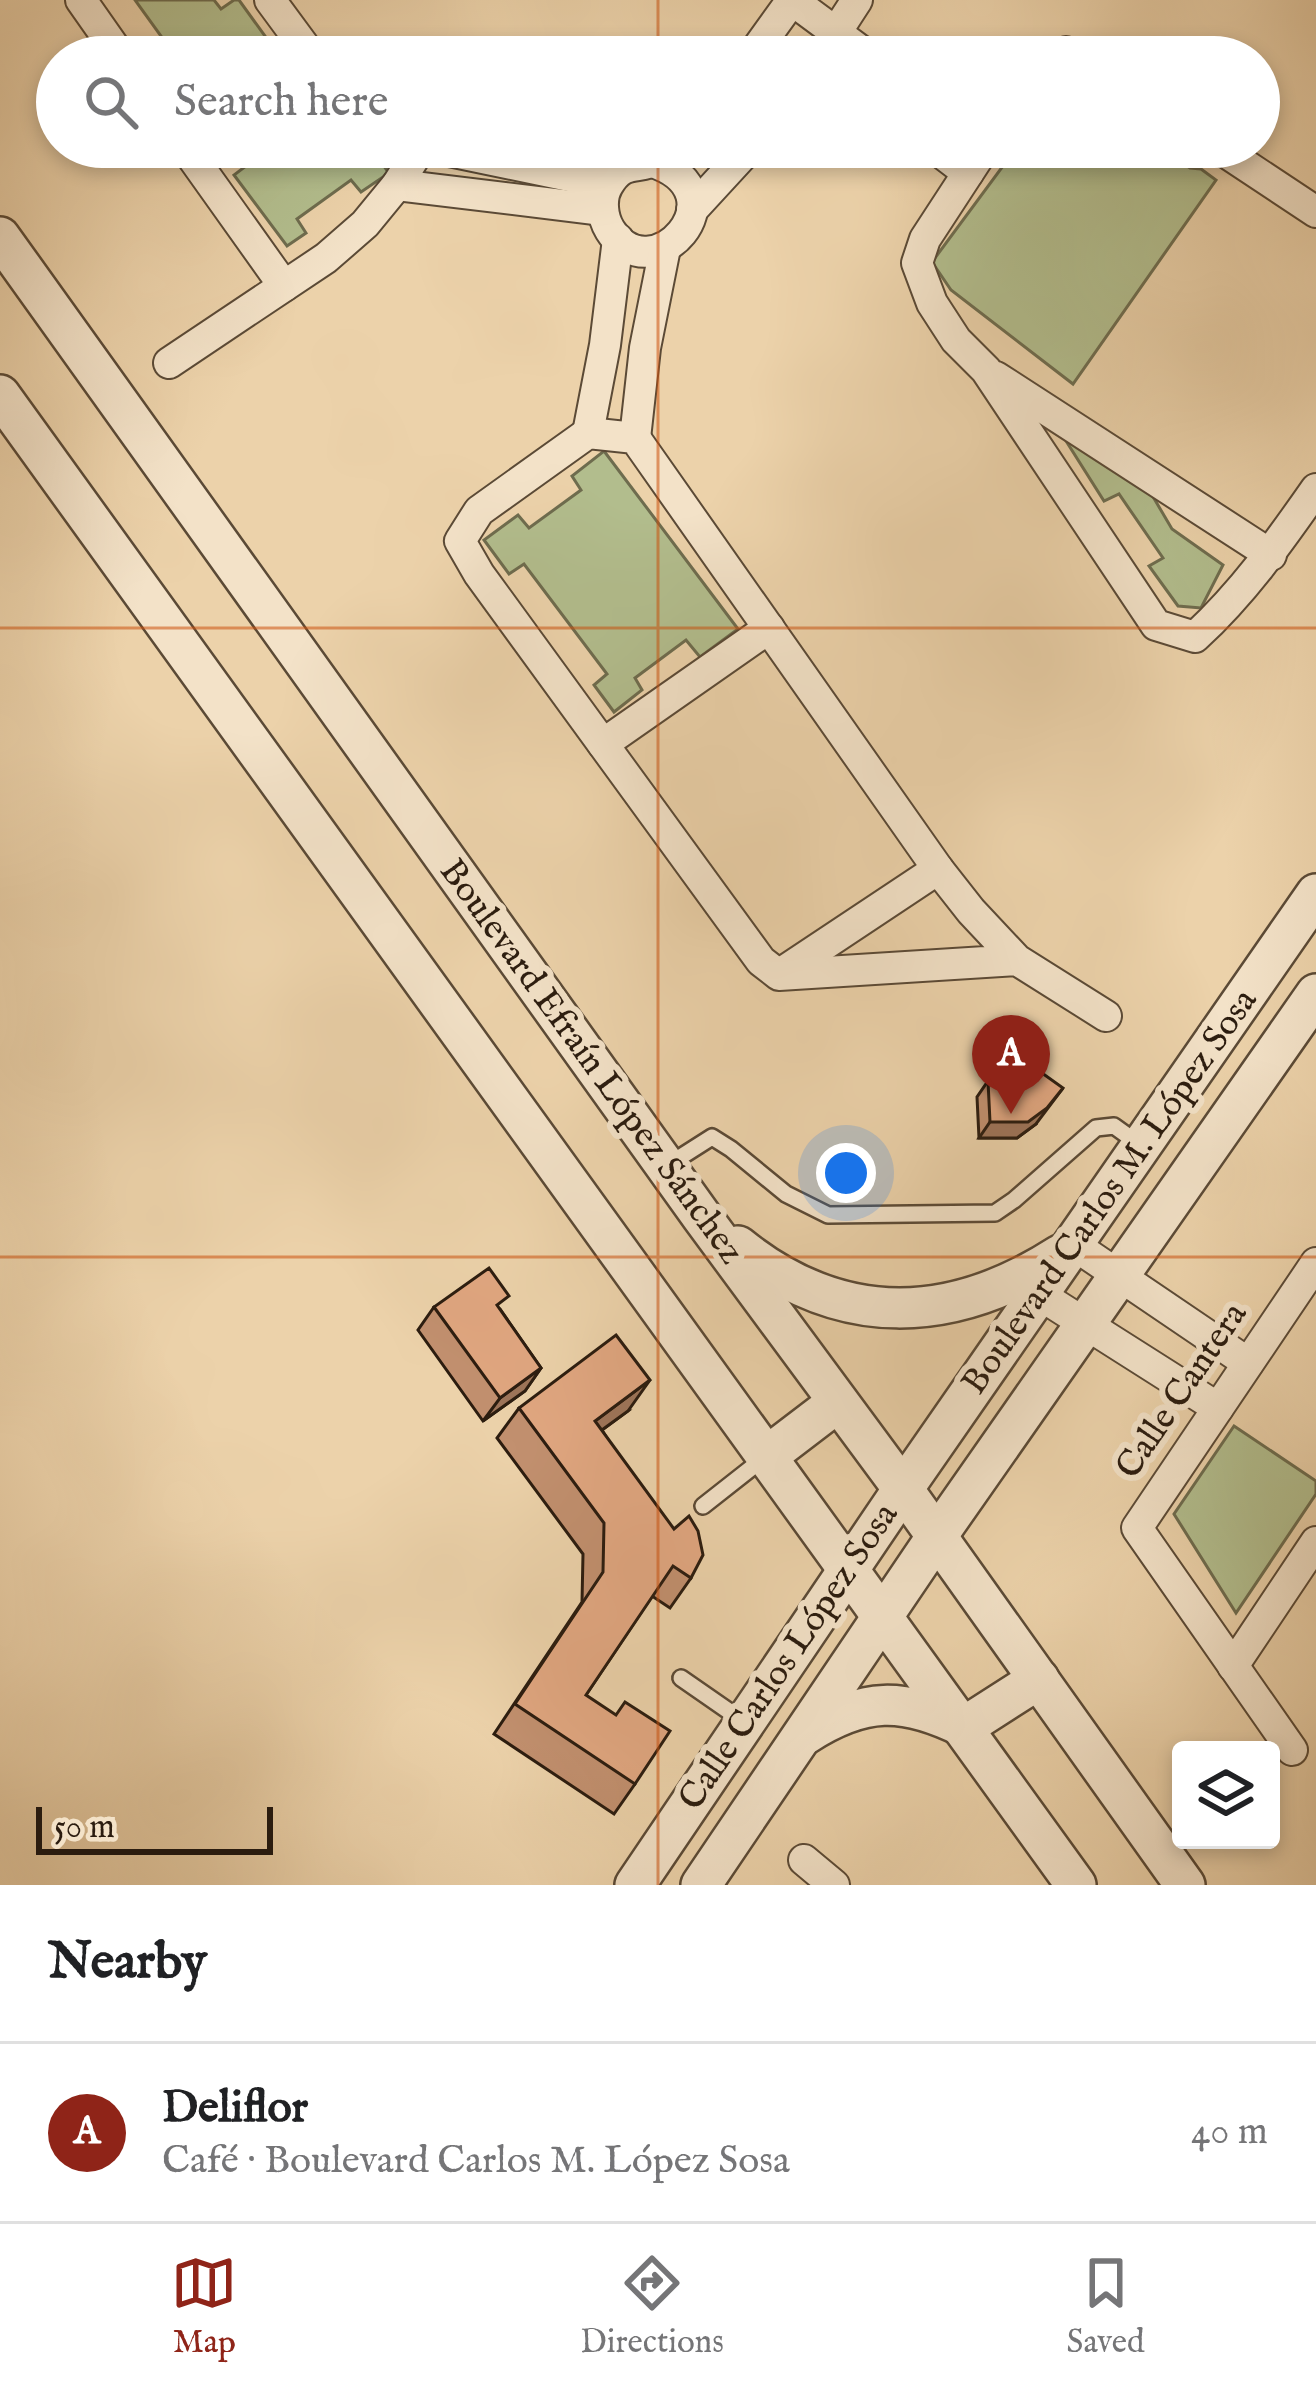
<!DOCTYPE html>
<meta charset="utf-8">
<style>
:root{--surface:#fff;--page:#f6f6f6;--text:#202124;--muted:#757577;--line:#e0e0e0;--accent:#8f2418}
body{margin:0;font-family:"IM FELL English",serif;background:var(--page);color:var(--text)}
.controls{position:absolute;right:36px;bottom:36px;display:grid;overflow:hidden;border-radius:12px;box-shadow:0 6px 18px #0003}
.controls button{width:108px;height:108px;display:grid;place-items:center;padding:0;border:0;border-bottom:3px solid var(--line);background:var(--surface);color:var(--text);font:60px sans-serif}
.scale{position:absolute;left:36px;bottom:30px;width:237px;box-sizing:border-box;padding-left:12px;border:6px solid #2b1c0f;border-top:0;font-size:33px;line-height:42px;white-space:nowrap;color:#2b1c0f;-webkit-text-stroke:9px #f3e2c8;paint-order:stroke}
.you{position:absolute;left:846px;top:1173px;width:42px;height:42px;margin:-30px;border:9px solid #fff;border-radius:50%;background:#1a73e8;box-shadow:0 0 0 18px #1a73e833}
.badge{display:grid;place-items:center;width:78px;height:78px;border-radius:50%;background:var(--accent);color:#fff;font-size:39px;font-weight:700}
.pin{position:absolute;translate:-50% -99px;filter:drop-shadow(0 3px 6px #0008)}
.pin::after{content:'';position:absolute;top:63px;width:42px;height:36px;background:inherit;clip-path:polygon(0 0,100% 0,50% 100%)}
.list{margin:0;padding:0;list-style:none}
h2{display:flex;justify-content:space-between;align-items:center;height:156px;margin:0;padding:0 48px;font-size:51px}
h2 small{font-size:39px;font-weight:400;color:var(--muted)}
.list li{display:grid;grid-template-columns:78px 1fr auto;gap:36px;align-items:center;box-sizing:border-box;height:180px;padding:0 48px;border-top:3px solid var(--line)}
.list b{display:block;font-size:45px;white-space:nowrap}
.list p{margin:0;font-size:39px;white-space:nowrap;color:var(--muted)}
.list em{font-size:39px;font-style:normal;color:var(--muted)}
.icon{flex:none;width:66px;height:66px;fill:none;stroke:currentColor;stroke-width:2;stroke-linecap:round;stroke-linejoin:round}
.map{position:relative;flex:none;width:1316px;height:1885px;overflow:hidden}
.search{position:absolute;background:var(--surface);box-shadow:0 6px 18px #0003;left:36px;right:36px;top:36px;height:132px;display:flex;align-items:center;gap:30px;box-sizing:border-box;padding:0 42px;border-radius:66px;color:var(--muted);font-size:45px}
.sheet{height:336px;background:var(--surface)}
nav{display:flex;justify-content:space-around;align-items:center;box-sizing:border-box;height:168px;border-top:3px solid var(--line);background:var(--surface);font-size:33px;color:var(--muted)}
nav a{display:grid;justify-items:center;gap:6px}
nav .on{color:var(--accent)}
.map>svg:first-child{display:block}
.green{fill:#b2bd8d;stroke:#6e6c4e;stroke-width:3}
.lines{fill:none;stroke-linecap:round;stroke-linejoin:round}
.service-casing{stroke:#5b4a36;stroke-width:20}
.minor-casing{stroke:#5b4a36;stroke-width:34}
.tertiary-casing{stroke:#5b4a36;stroke-width:44}
.service{stroke:#f3e2c8;stroke-width:15}
.minor{stroke:#f3e2c8;stroke-width:30}
.tertiary{stroke:#f3e2c8;stroke-width:39}
.wall{fill:#c2906f;stroke:#2b1c0f;stroke-width:3}
.shaded-wall{fill:#9e755a;stroke:#2b1c0f;stroke-width:3}
.building{fill:#e1a781;stroke:#2b1c0f;stroke-width:3}
.grid{fill:none;stroke:#cc500c;stroke-width:3;stroke-opacity:0.55}
.labels{text-anchor:middle;dominant-baseline:central;stroke-width:12;stroke-linejoin:round;paint-order:stroke}
.street-label{font-size:36px;fill:#2b1c0f;stroke:#f3e2c8}
</style>
<div class="map">
<svg width="1316" height="1885" viewBox="0 0 1316 1885">
<rect width="100%" height="100%" fill="#ecd2aa"/>
<filter id="stains"><feTurbulence type="fractalNoise" baseFrequency=".00167" numOctaves="4"/><feColorMatrix values="0 0 0 0 .2 0 0 0 0 .09 0 0 0 0 .02 0 0 0 .5 -.17"/></filter>
<radialGradient id="worn" r=".72"><stop offset=".6" stop-color="#630" stop-opacity="0"/><stop offset="1" stop-color="#630" stop-opacity=".3"/></radialGradient>
<g class="green">
<polygon points="135,0 214,0 221,9 234,0 239,0 270,43 262,49 268,57 176,57"/>
<polygon points="239,147 370,147 389,173 361,192 351,180 297,219 306,233 287,246 234,175 250,163"/>
<polygon points="1017,147 1161,147 1190,168 1201,169 1216,180 1073,384 951,290 932,262"/>
<polygon points="1061,433 1152,495 1172,529 1223,565 1201,608 1178,606 1149,566 1163,558 1119,494 1104,501"/>
<polygon points="604,451 738,629 700,657 686,640 635,678 642,690 614,712 594,685 607,674 524,564 509,574 484,540 518,515 529,528 581,490 572,476"/>
<polygon points="1234,1426 1316,1481 1316,1494 1236,1613 1174,1514"/>
</g>
<g class="lines">
<defs>
<g id="service">
<polyline points="668,1165 712,1137 731,1149 786,1194 828,1215 995,1213 1014,1200 1096,1128 1114,1126 1139,1144"/>
<polyline points="703,1506 764,1458"/>
<polyline points="681,1678 743,1721"/>
</g>
<g id="minor">
<polyline points="81,0 121,57"/>
<polyline points="270,0 312,57"/>
<polyline points="792,0 869,57"/>
<polyline points="751,57 792,0"/>
<polyline points="820,57 857,0"/>
<polyline points="1055,57 1066,52 1077,57"/>
<polyline points="185,147 284,286"/>
<polyline points="430,147 608,184"/>
<polyline points="934,147 968,173"/>
<path d="M985 147 925 239 917 263 932 303 956 340 986 370 1156 625 1195 637C1243 593 1279 542 1316 489"/>
<polyline points="1218,147 1316,212"/>
<path d="M653 162C746 194 651 296 610 230 602 217 600 198 608 185 624 158 638 170 656 160 661 157 665 151 670 147"/>
<polyline points="397,185 603,210"/>
<polyline points="692,210 750,147"/>
<polyline points="169,363 326,258 365,224 397,185 421,147"/>
<polyline points="996,377 1271,555"/>
<polyline points="588,433 605,345 618,239"/>
<polyline points="635,438 645,348 665,248"/>
<polyline points="603,744 769,628"/>
<polyline points="1017,960 779,975 761,961 479,574 460,541 479,511 588,433 635,438 938,869 971,911 1017,960 1106,1016"/>
<polyline points="783,972 938,869"/>
<polyline points="1074,1245 1248,1363"/>
<polyline points="1040,1295 1218,1408"/>
<polyline points="1233,1666 1316,1542"/>
<polyline points="1292,1750 1137,1528 1316,1263"/>
<polyline points="804,1860 834,1885"/>
</g>
<g id="tertiary">
<polyline points="0,237 702,1217 903,1489 1185,1885"/>
<polyline points="0,395 1076,1885"/>
<path d="M738 1246C841 1329 951 1325 1060 1255"/>
<polyline points="766,1457 838,1402"/>
<path d="M806 1734C864 1697 903 1697 964 1727L1039 1679"/>
<polyline points="635,1885 903,1489 1316,894"/>
<polyline points="701,1885 937,1536 1316,994"/>
</g>
</defs>
<use href="#service" class="service-casing"/>
<use href="#minor" class="minor-casing"/>
<use href="#tertiary" class="tertiary-casing"/>
<use href="#service" class="service"/>
<use href="#minor" class="minor"/>
<use href="#tertiary" class="tertiary"/>
</g>
<g class="wall">
<polygon points="1009,1069 1036,1124 1017,1138 979,1138 977,1097 988,1081"/>
<polygon points="434,1307 500,1309 541,1368 525,1391 483,1421 418,1330"/>
<polygon points="519,1408 628,1411 602,1430 691,1578 670,1608 652,1596 586,1695 635,1784 614,1814 494,1734 582,1602 583,1554 497,1438"/>
</g>
<g class="shaded-wall">
<polygon points="1063,1088 1036,1124 1017,1138 979,1138 990,1122"/>
<polygon points="541,1368 525,1391 483,1421 500,1398"/>
<polygon points="650,1380 628,1411 573,1451 595,1421"/>
</g>
<g class="building">
<polygon points="1021,1058 1063,1088 1047,1108 1028,1122 990,1122 988,1081 1007,1065 1009,1069"/>
<polygon points="489,1268 509,1296 497,1305 541,1368 500,1398 434,1307"/>
<polygon points="616,1335 650,1380 595,1421 674,1529 689,1516 698,1531 703,1555 691,1578 673,1566 586,1695 616,1715 625,1702 670,1731 635,1784 515,1704 603,1572 604,1523 519,1408"/>
</g>
<path class="grid" d="M658 0V57M658 147V1885M0 628H1316M0 1257H1316"/>
<g class="labels">
<g class="street-label">
<text transform="translate(591 1062) rotate(54)">Boulevard Efraín López Sánchez</text>
<text transform="translate(1110 1192) rotate(-55)">Boulevard Carlos M. López Sosa</text>
<text transform="translate(1182 1391) rotate(-56)">Calle Cantera</text>
<text transform="translate(789 1657) rotate(-56)">Calle Carlos López Sosa</text>
</g>
</g>
<rect width="100%" height="100%" filter="url(#stains)"/>
<rect width="100%" height="100%" fill="url(#worn)"/>
</svg>
<div class="controls">
<button><svg class="icon" aria-label="layers" viewBox="0 0 24 24"><path d="M12 4l9 5-9 5-9-5zM3 14l9 5 9-5"/></svg></button>
</div>
<div class="scale">50 m</div>
<div class="you"></div>
<div class="pin badge" style="left:1011px;top:1114px">A</div>
<div class="search"><svg class="icon" aria-label="search" viewBox="0 0 24 24"><circle cx="10" cy="10" r="6"/><path d="M15 15l6 6"/></svg>Search here</div>
</div>
<section class="sheet">
<h2>Nearby<small></small></h2>
<ul class="list">
<li><span class="badge">A</span><div><b>Deliflor</b><p>Café · Boulevard Carlos M. López Sosa</p></div><em>40 m</em></li>
</ul>
</section>
<nav>
<a class="on"><svg class="icon" aria-label="map" viewBox="0 0 24 24"><path d="M3 6l6-2 6 2 6-2v14l-6 2-6-2-6 2zM9 4v14M15 6v14"/></svg>Map</a>
<a><svg class="icon" aria-label="directions" viewBox="0 0 24 24"><path d="M12 3l9 9-9 9-9-9zM9 14v-3h6M13 9l2 2-2 2"/></svg>Directions</a>
<a><svg class="icon" aria-label="saved" viewBox="0 0 24 24"><path d="M7 4h10v16l-5-4-5 4z"/></svg>Saved</a>
</nav>
